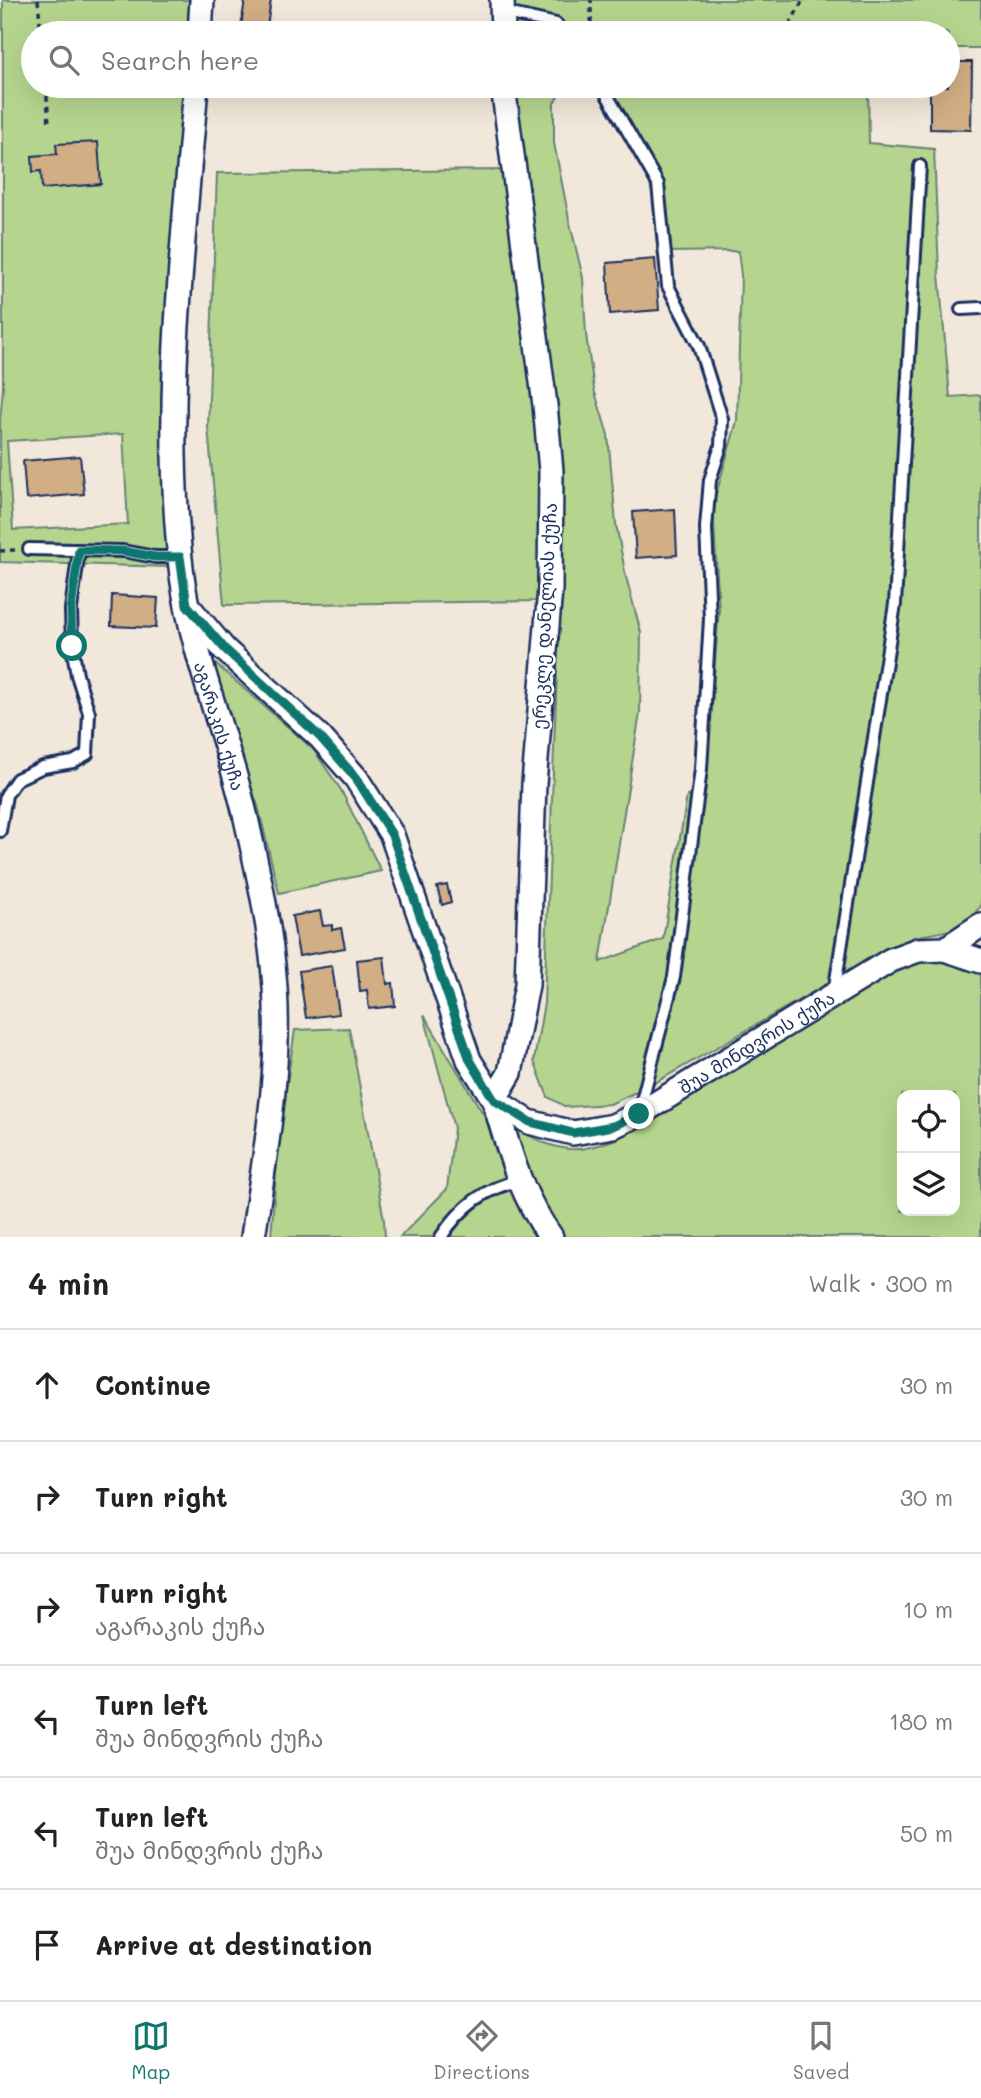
<!DOCTYPE html>
<meta charset="utf-8">
<style>
:root{--surface:#fff;--page:#f6f6f6;--text:#222;--muted:#767676;--line:#e0e0e0;--accent:#0f766e}
body{margin:0;font-family:Mali,"Noto Sans Georgian",sans-serif;background:var(--page);color:var(--text)}
.controls{position:absolute;right:21px;bottom:21px;display:grid;overflow:hidden;border-radius:14px;box-shadow:0 7px 28px #0002}
.controls button{width:63px;height:63px;display:grid;place-items:center;padding:0;border:0;border-bottom:2px solid var(--line);background:var(--surface);color:var(--text);font:35px sans-serif}
.stop{position:absolute;width:21px;height:21px;margin:-16px;border:5px solid #0f766e;border-radius:50%;background:#fff}
.stop.end{background:#0f766e;border-color:#fff;box-shadow:0 2px 7px #0008}
.list{margin:0;padding:0;list-style:none}
h2{display:flex;justify-content:space-between;align-items:center;height:91px;margin:0;padding:0 28px;font-size:30px}
h2 small{font-size:23px;font-weight:400;color:var(--muted)}
.list li{display:grid;grid-template-columns:46px 1fr auto;gap:21px;align-items:center;box-sizing:border-box;height:112px;padding:0 28px;border-top:2px solid var(--line)}
.list b{display:block;font-size:26px;white-space:nowrap}
.list p{margin:0;font-size:23px;white-space:nowrap;color:var(--muted)}
.list em{font-size:23px;font-style:normal;color:var(--muted)}
.icon{flex:none;width:38px;height:38px;fill:none;stroke:currentColor;stroke-width:2;stroke-linecap:round;stroke-linejoin:round}
.map{position:relative;flex:none;width:981px;height:1237px;overflow:hidden}
.search{position:absolute;background:var(--surface);box-shadow:0 7px 28px #0002;left:21px;right:21px;top:21px;height:77px;display:flex;align-items:center;gap:18px;box-sizing:border-box;padding:0 24px;border-radius:38px;color:var(--muted);font-size:26px}
.sheet{height:763px;background:var(--surface)}
nav{display:flex;justify-content:space-around;align-items:center;box-sizing:border-box;height:98px;border-top:2px solid var(--line);background:var(--surface);font-size:19px;color:var(--muted)}
nav a{display:grid;justify-items:center;gap:4px}
nav .on{color:var(--accent)}
.map>svg:first-child{display:block}
.green{fill:#b5d58e;stroke:#688276;stroke-width:2;fill-rule:evenodd}
.building{fill:#d1ae84;stroke:#1b2f5e;stroke-width:2}
.lines{fill:none;stroke-linecap:round;stroke-linejoin:round}
.service-casing{stroke:#1b2f5e;stroke-width:16}
.minor-casing{stroke:#1b2f5e;stroke-width:28}
.path{stroke:#1b2f5e;stroke-width:3.5;stroke-dasharray:5 5;stroke-linecap:butt}
.service{stroke:#fff;stroke-width:10}
.minor{stroke:#fff;stroke-width:23}
.route{stroke:#0f766e;stroke-width:9}
.labels{text-anchor:middle;dominant-baseline:central;stroke-width:5;stroke-linejoin:round;paint-order:stroke}
.street-label{font-size:18px;fill:#1b2f5e;stroke:#fff}
</style>
<div class="map">
<svg width="981" height="1237" viewBox="0 0 981 1237">
<rect width="100%" height="100%" fill="#f1e7da"/>
<filter id="ink" filterUnits="userSpaceOnUse"><feTurbulence type="fractalNoise" baseFrequency=".0143" numOctaves="2"/><feDisplacementMap in="SourceGraphic" scale="14" xChannelSelector="R" yChannelSelector="G"/><feConvolveMatrix kernelMatrix="1 2 1 2 8 2 1 2 1" color-interpolation-filters="sRGB"/></filter>
<g filter="url(#ink)">
<g class="green">
<path d="M3 0H192L190 33H33V86H185L161 404 170 567 0 562V421L3 387ZM123 434 128 524 13 530 7 441Z"/>
<polygon points="513,0 981,0 981,48 948,48 948,33 513,33"/>
<path d="M513 86H564L554 103V143L569 219 583 278 586 335 594 389 608 435 616 524 626 577 641 633 640 713 600 962 663 939 687 796 705 794 719 610 713 505 737 421 741 275 738 251 667 252 644 161 598 86H868L869 143 934 149 939 274 950 397 981 395V906C961 931 948 931 919 936 909 938 898 945 888 949L651 1085 610 1104 566 1107 548 1097 534 1061 544 1003 560 595Z"/>
<path d="M502 170C522 311 552 459 541 601L224 605 208 427 217 173Z"/>
<polygon points="208,660 216,664 313,749 341,790 381,871 279,893 258,806"/>
<path d="M933 958 958 963 981 971V1237H559L505 1120C528 1136 556 1154 586 1148 596 1146 607 1142 617 1139L888 973 911 960ZM902 1095H955V1211H902Z"/>
<polygon points="424,1015 485,1117 539,1237 400,1237 447,1189 454,1128"/>
<polygon points="349,1028 384,1220 385,1237 271,1237 279,1136 295,1030"/>
</g>
<g class="building">
<polygon points="245,0 271,0 266,33 240,32"/>
<polygon points="948,62 972,62 971,130 930,129 930,86 948,86"/>
<polygon points="98,142 101,184 42,189 41,171 33,172 32,156 57,154 56,144"/>
<polygon points="655,259 659,310 610,314 607,263"/>
<polygon points="80,456 84,494 26,499 23,461"/>
<polygon points="675,509 677,555 636,558 633,512"/>
<polygon points="112,595 158,598 156,628 111,626"/>
<polygon points="447,885 451,902 442,905 437,887"/>
<polygon points="320,911 323,926 332,925 332,930 341,928 345,948 299,956 292,916"/>
<polygon points="384,957 387,984 393,983 395,1006 369,1009 367,990 360,991 357,960"/>
<polygon points="332,966 339,1014 306,1018 299,971"/>
</g>
<g class="lines">
<defs>
<g id="service">
<polyline points="502,12 556,24 563,33"/>
<polyline points="602,86 658,184 668,286 699,346 722,419 721,446 710,480 706,528 710,619 701,769 674,977 639,1112"/>
<polyline points="961,309 981,308"/>
<polyline points="29,549 123,551 155,557 180,557"/>
<polyline points="0,831 6,795 17,779 43,767 73,762 87,754 89,713 77,675 72,646 71,609 79,550"/>
<polyline points="834,993 895,604 920,166"/>
<path d="M441 1237C460 1208 484 1188 518 1181"/>
</g>
<g id="minor">
<polyline points="502,0 503,33"/>
<polyline points="200,33 202,0"/>
<path id="s1" d="M196 86C183 248 162 414 182 576 193 658 226 734 245 814 258 871 271 929 275 987 281 1070 265 1155 253 1237"/>
<path d="M503 86 545 405 551 471 550 589 534 784 527 985 510 1073 494 1100C510 1152 519 1192 551 1237"/>
<path id="s2" d="M191 610 224 649 320 737 356 778 392 835 469 1060 494 1100 529 1122 573 1133 613 1126 639 1114 891 960 918 950 945 949 981 925"/>
<polyline points="945,949 981,961"/>
</g>
</defs>
<use href="#service" class="service-casing"/>
<use href="#minor" class="minor-casing"/>
<g class="path">
<polyline points="38,0 41,33"/>
<polyline points="591,33 591,0"/>
<polyline points="785,33 803,0"/>
<polyline points="46,86 49,123"/>
<polyline points="0,551 15,550"/>
</g>
<use href="#service" class="service"/>
<use href="#minor" class="minor"/>
</g>
</g>
<g class="lines" filter="url(#ink)">
<polyline class="route" points="72,646 71,609 79,550 123,551 155,557 180,557 187,605 225,649 320,737 356,778 392,835 470,1060 494,1100 530,1122 573,1133 613,1126 639,1114"/>
</g>
<g class="labels">
<g class="street-label">
<text transform="translate(544 616) rotate(-87)">ერეკლე დანელიას ქუჩა</text>
<text stroke="none"><textPath href="#s1" startOffset="646">აგარაკის ქუჩა</textPath></text>
<text stroke="none"><textPath href="#s2" startOffset="882">შუა მინდვრის ქუჩა</textPath></text>
</g>
</g>
</svg>
<div class="controls">
<button><svg class="icon" aria-label="locate" viewBox="0 0 24 24"><circle cx="12" cy="12" r="6"/><path d="M12 2v4M12 18v4M2 12h4M18 12h4"/></svg></button>
<button><svg class="icon" aria-label="layers" viewBox="0 0 24 24"><path d="M12 4l9 5-9 5-9-5zM3 14l9 5 9-5"/></svg></button>
</div>
<div class="stop" style="left:72px;top:646px"></div>
<div class="stop end" style="left:639px;top:1114px"></div>
<div class="search"><svg class="icon" aria-label="search" viewBox="0 0 24 24"><circle cx="10" cy="10" r="6"/><path d="M15 15l6 6"/></svg>Search here</div>
</div>
<section class="sheet">
<h2>4 min<small>Walk · 300 m</small></h2>
<ul class="list">
<li><svg class="icon" aria-label="ahead" viewBox="0 0 24 24"><path d="M12 20V5M6 11l6-6 6 6"/></svg><div><b>Continue</b></div><em>30 m</em></li>
<li><svg class="icon" aria-label="right" viewBox="0 0 24 24"><path d="M7 20v-9h11M14 6l5 5-5 5"/></svg><div><b>Turn right</b></div><em>30 m</em></li>
<li><svg class="icon" aria-label="right" viewBox="0 0 24 24"><path d="M7 20v-9h11M14 6l5 5-5 5"/></svg><div><b>Turn right</b><p>აგარაკის ქუჩა</p></div><em>10 m</em></li>
<li><svg class="icon" aria-label="left" viewBox="0 0 24 24"><path d="M17 20v-9H6M10 6l-5 5 5 5"/></svg><div><b>Turn left</b><p>შუა მინდვრის ქუჩა</p></div><em>180 m</em></li>
<li><svg class="icon" aria-label="left" viewBox="0 0 24 24"><path d="M17 20v-9H6M10 6l-5 5 5 5"/></svg><div><b>Turn left</b><p>შუა მინდვრის ქუჩა</p></div><em>50 m</em></li>
<li><svg class="icon" aria-label="arrive" viewBox="0 0 24 24"><path d="M6 21V4h12l-3 4 3 4H6"/></svg><div><b>Arrive at destination</b></div></li>
</ul>
</section>
<nav>
<a class="on"><svg class="icon" aria-label="map" viewBox="0 0 24 24"><path d="M3 6l6-2 6 2 6-2v14l-6 2-6-2-6 2zM9 4v14M15 6v14"/></svg>Map</a>
<a><svg class="icon" aria-label="directions" viewBox="0 0 24 24"><path d="M12 3l9 9-9 9-9-9zM9 14v-3h6M13 9l2 2-2 2"/></svg>Directions</a>
<a><svg class="icon" aria-label="saved" viewBox="0 0 24 24"><path d="M7 4h10v16l-5-4-5 4z"/></svg>Saved</a>
</nav>
